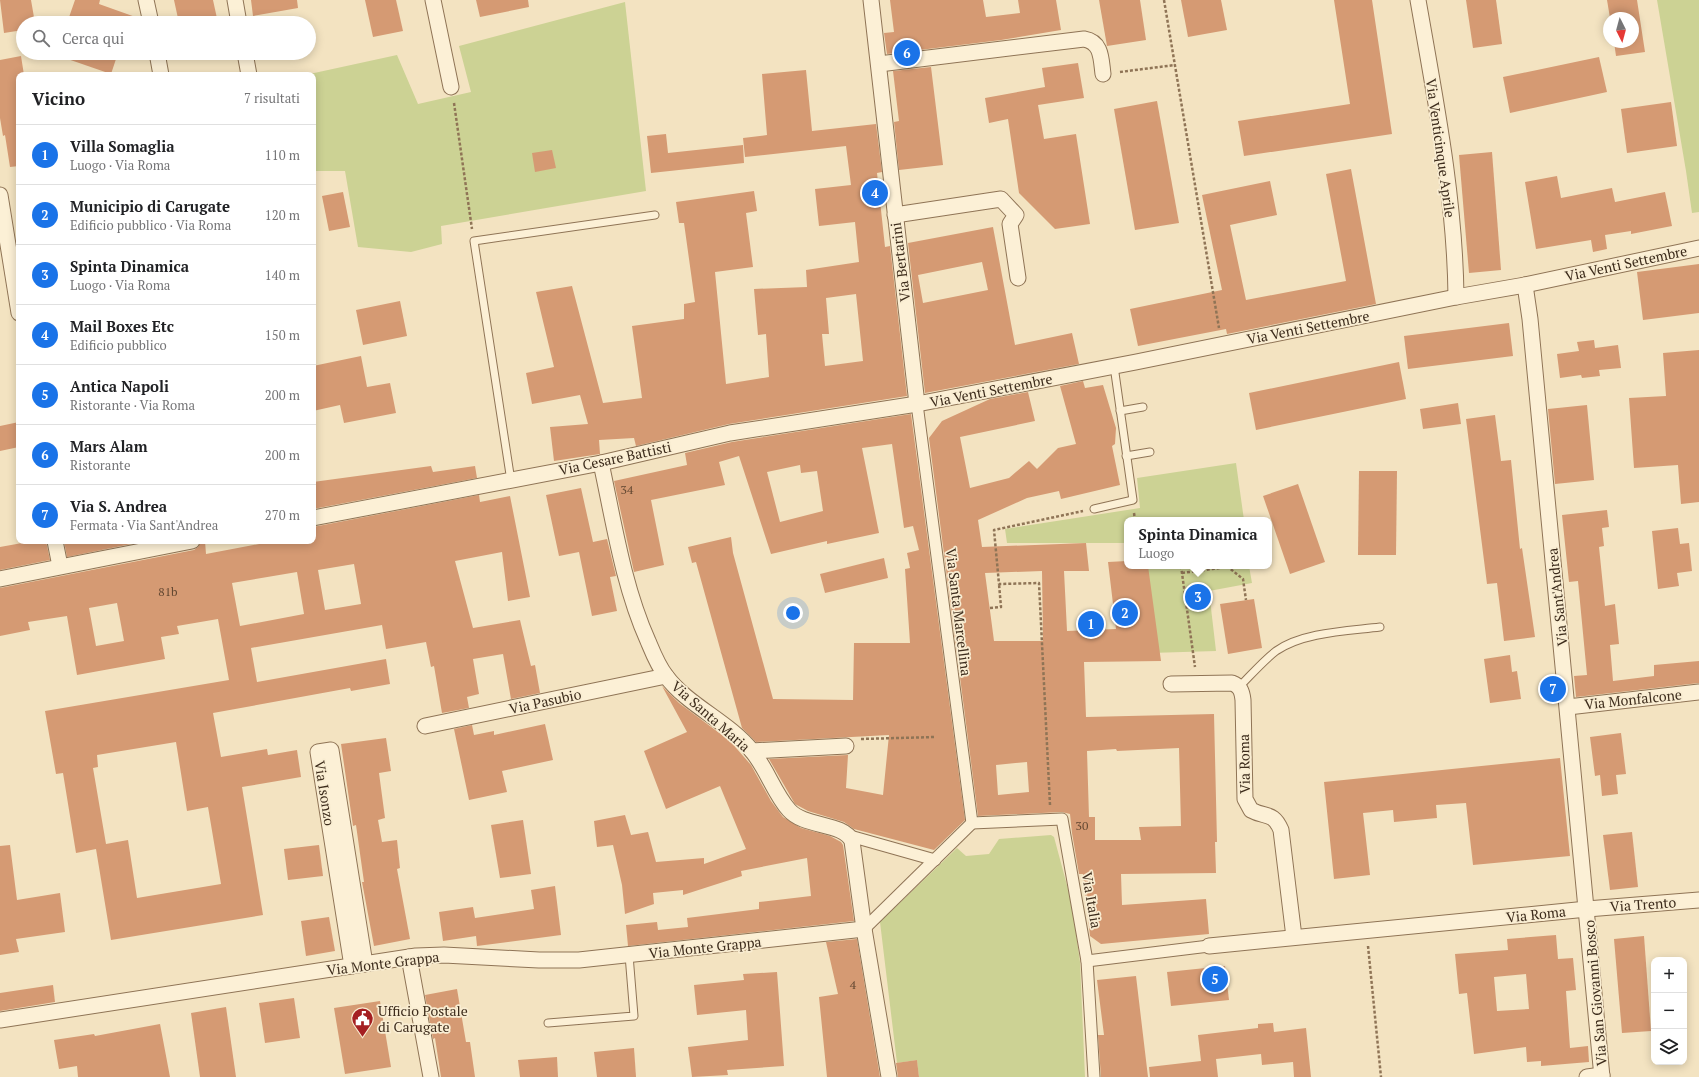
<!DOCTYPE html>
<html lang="it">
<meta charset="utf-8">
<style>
:root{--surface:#fff;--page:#f6f6f6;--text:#202124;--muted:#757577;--line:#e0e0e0;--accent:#1a73e8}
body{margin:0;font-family:"PT Serif",serif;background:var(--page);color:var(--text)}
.controls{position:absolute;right:12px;bottom:12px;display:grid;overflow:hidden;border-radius:8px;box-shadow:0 2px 10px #0003}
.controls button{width:36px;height:36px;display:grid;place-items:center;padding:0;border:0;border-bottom:1px solid var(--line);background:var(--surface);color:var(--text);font:20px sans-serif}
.compass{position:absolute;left:1603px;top:12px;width:36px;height:36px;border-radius:50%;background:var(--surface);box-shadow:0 2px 10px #0003;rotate:174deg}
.you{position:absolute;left:793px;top:613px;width:14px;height:14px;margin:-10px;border:3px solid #fff;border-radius:50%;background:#1a73e8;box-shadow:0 0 0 6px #1a73e833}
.badge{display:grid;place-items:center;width:26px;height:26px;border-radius:50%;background:var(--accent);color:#fff;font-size:13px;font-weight:700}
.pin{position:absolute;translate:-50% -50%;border:2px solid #fff;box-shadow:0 1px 4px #0006}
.popup{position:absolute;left:1124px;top:517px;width:148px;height:52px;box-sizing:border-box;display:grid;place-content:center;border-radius:8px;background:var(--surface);filter:drop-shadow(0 1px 3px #0005);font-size:13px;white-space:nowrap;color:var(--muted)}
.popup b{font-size:15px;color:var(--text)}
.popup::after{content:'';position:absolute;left:50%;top:100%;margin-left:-8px;border:8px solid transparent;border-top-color:var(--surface)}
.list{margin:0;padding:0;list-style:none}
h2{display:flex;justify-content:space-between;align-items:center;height:52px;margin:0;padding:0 16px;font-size:17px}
h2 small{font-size:13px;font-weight:400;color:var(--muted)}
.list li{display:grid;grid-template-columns:26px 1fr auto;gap:12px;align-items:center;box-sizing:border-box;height:60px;padding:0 16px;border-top:1px solid var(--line)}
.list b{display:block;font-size:15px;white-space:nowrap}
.list p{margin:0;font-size:13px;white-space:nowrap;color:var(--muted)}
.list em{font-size:13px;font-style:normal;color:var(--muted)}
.icon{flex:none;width:22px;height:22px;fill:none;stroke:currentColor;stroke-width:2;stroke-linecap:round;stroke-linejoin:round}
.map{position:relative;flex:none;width:1699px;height:1077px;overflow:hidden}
.search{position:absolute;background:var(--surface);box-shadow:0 2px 10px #0003;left:16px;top:16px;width:300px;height:44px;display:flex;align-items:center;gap:10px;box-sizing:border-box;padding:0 14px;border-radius:22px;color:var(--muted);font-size:15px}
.panel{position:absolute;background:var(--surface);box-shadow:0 2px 10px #0003;left:16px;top:72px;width:300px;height:472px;border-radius:8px}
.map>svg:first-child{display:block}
.green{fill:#ccd294}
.building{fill:#d59a73;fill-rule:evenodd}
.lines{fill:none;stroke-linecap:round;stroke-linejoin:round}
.service-casing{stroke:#8f7456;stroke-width:9}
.pedestrian-casing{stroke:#8f7456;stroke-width:13}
.minor-casing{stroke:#8f7456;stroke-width:17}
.path{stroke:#8f7456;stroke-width:2.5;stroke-dasharray:3 2;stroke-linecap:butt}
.service{stroke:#fcf0d6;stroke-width:7}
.pedestrian{stroke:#fcf0d6;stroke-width:11}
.minor{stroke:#fcf0d6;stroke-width:15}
.labels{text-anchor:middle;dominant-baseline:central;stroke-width:3.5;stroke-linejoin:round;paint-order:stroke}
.number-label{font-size:12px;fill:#634832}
.street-label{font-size:14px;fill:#3d2c1c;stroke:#f9edd2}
.poi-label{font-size:14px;fill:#3d2c1c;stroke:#f9edd2;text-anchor:start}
</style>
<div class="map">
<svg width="1699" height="1077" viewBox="0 0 1699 1077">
<rect width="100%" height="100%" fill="#f3e3c1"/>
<g class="green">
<polygon points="1657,0 1699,0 1699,212 1692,213 1686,171"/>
<polygon points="625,2 646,191 441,226 442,244 411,252 358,247 345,171 313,171 313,75 305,75 397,55 418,104 471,92 459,46"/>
<polygon points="1236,463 1244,520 1127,520 1127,543 1007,543 1005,529 1140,508 1137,478"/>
<polygon points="1145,566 1249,566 1252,583 1209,591 1216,651 1150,653"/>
<polygon points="1051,835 1054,837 1072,904 1080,962 1085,1077 919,1077 917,1060 897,1063 880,922 957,848 966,856 989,854 999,839"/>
</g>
<g class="building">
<polygon points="0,0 31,0 35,23 23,23 23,30 4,33"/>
<polygon points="75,0 100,0 99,4 141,19 142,23 67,23"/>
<polygon points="174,0 213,0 218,23 179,23"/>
<polygon points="251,0 297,0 298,8 253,16"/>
<polygon points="365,0 396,0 403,31 373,37"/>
<polygon points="476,0 528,0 529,7 480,17"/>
<polygon points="890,0 983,0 986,17 1020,13 1018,0 1056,0 1061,30 1001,40 887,54 884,33 894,32"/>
<polygon points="1099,0 1140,0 1146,40 1107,46"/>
<polygon points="1181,0 1221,0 1227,30 1188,37"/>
<polygon points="1334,0 1372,0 1392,134 1244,156 1238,121 1350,104"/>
<polygon points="1466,0 1496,0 1502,44 1473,48"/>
<polygon points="1607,0 1637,0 1645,52 1616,56 1614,42 1633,42 1633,18 1610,18"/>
<polygon points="56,53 118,53 111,74 56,55"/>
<polygon points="21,56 24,75 19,75 19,166 10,167 5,135 3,136 0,118 0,60"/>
<polygon points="1599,57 1607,92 1510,113 1503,77"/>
<polygon points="1078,63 1084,98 1038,105 1044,139 1076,134 1090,224 1055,229 1019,193 1008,119 989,123 985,98 1045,87 1042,68"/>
<polygon points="931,67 943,165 899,170 894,122 899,121 893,71"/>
<path d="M806 70 812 131 876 124 882 172 877 173 885 247 890 246 907 396 729 424 636 446 634 438 599 440 600 454 554 461 550 427 588 424 580 395 532 404 526 373 554 367 536 292 572 286 603 403 642 398 632 326 684 319V304L695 302 684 223H679L676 202 754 191 757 211 746 213 753 267 715 272 726 384 769 377 766 334 758 335 754 289 807 287 806 270 859 262 855 222 819 226 815 189 851 185 846 146 745 157 743 138 767 135 762 74ZM856 294 863 361 825 366 822 334H829L826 298Z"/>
<polygon points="1157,101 1179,223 1135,230 1114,109"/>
<polygon points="1671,102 1677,146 1627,153 1621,109"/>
<polygon points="666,134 668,153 743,145 744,163 651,173 647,136"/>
<polygon points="552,150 556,168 535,172 532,153"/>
<polygon points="1492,152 1501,270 1469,273 1459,155"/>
<polygon points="1351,169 1376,304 1227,334 1226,329 1138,346 1130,309 1222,290 1202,195 1270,181 1277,215 1230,225 1246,300 1346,281 1326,174"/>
<polygon points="1557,176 1561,198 1612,188 1615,202 1665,192 1672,226 1631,234 1631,231 1605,235 1607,249 1593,252 1591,240 1536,249 1525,182"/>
<polygon points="343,192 350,227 329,231 322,196"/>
<path d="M993 227 1015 345 1072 333 1079 364 925 393 908 243ZM982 262 988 290 923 303 918 275Z"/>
<polygon points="1699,264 1699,313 1643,320 1637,272"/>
<polygon points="400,301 407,336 363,345 356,310"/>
<polygon points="1509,323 1513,356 1408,369 1404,336"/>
<polygon points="1594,340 1595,348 1618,345 1621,368 1599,370 1600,376 1582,378 1581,375 1560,378 1557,354 1579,351 1577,342"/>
<polygon points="1699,350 1699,502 1681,504 1678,465 1634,468 1629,398 1666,396 1663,353"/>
<polygon points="361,356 367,387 390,383 396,413 344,423 340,405 313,411 313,366"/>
<polygon points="1399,362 1406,399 1256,430 1249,393"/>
<path d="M1083 381 1085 388 1103 385 1116 428 1115 444 1112 446 1120 485 1061 499 1059 491 1027 498 978 520 982 547 1086 543 1089 571H1064L1067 631 1116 629 1108 562 1127 561V566H1148L1161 661 1084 662 1086 717 1214 714 1217 842H1215L1216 873 1121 874 1122 905 1206 899 1209 934 1101 944 1090 936 1083 874H1079L1072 833 1070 814 1062 812 978 816 929 438 942 421 990 399 1028 392 1035 421 960 437 970 488 1009 478 1029 461 1037 469 1058 448 1076 444 1060 386ZM1042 571 1043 641H994L985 573ZM1179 748 1181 826 1139 827 1141 840H1095V817H1089L1087 751 1116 749 1117 751ZM1027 762 1029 792 998 795 996 765Z"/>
<polygon points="1458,403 1461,424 1423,429 1420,409"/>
<polygon points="1587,405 1594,480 1555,484 1548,409"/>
<path d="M911 414 965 820 934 850 854 829 844 822 808 811 795 804 769 759 848 755 846 788 883 795 889 735 756 742 742 728 696 562 692 563 688 547 731 537 733 553 773 699 853 700 854 643H910L905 569 910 568 907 553 919 550 913 526 904 528 892 444 862 448 879 533 827 544V541L771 554 739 456 719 462 725 485 651 500 664 565 634 572 614 481 687 465 685 453 732 442ZM800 465 801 473 817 471 823 511 780 522 767 472Z"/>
<polygon points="1495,415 1501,461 1511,460 1520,549 1522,548 1535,637 1504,641 1497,583 1487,584 1466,419"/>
<polygon points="19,422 19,447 0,451 0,426"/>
<polygon points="431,466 433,472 475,466 477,478 313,509 313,482"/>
<polygon points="1359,471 1397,471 1396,555 1358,555"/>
<polygon points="1298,484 1325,562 1290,574 1263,496"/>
<polygon points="581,488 593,542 607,539 616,576 610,577 617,611 592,616 579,552 559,556 546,495"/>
<path d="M479 495 480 502 510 496 530 597 508 601 502 552 455 561 473 628 520 620 531 666 535 665 540 693 511 699 503 654 473 659 479 694 467 697 469 708 442 713 434 666 431 667 426 642 386 649 382 625 251 648 257 682 386 659 390 684 351 691 350 688 213 713 221 757 267 749 268 755 297 750 301 777 242 787 263 915 111 940 96 849 76 853 63 773 56 774 45 711 229 680 218 619 177 626 179 634 161 637 165 659 77 675 67 616 28 622 30 630 0 636V588L194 550 198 547 201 541H205L206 554 275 541H313V527ZM354 564 361 604 325 610 318 570ZM297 572 304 614 240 626 232 583ZM117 603 124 641 96 646 89 608ZM176 742 187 811 208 807 221 884 137 898 128 840 106 844 93 768 98 767 97 755Z"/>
<polygon points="1607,510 1609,527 1602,528 1604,546 1599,547 1605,606 1615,604 1619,644 1610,645 1613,681 1654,676 1654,665 1699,661 1699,683 1576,697 1574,676 1587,675 1578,581 1569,582 1562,515"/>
<polygon points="1678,528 1680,544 1689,543 1692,571 1677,573 1679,586 1658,589 1652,531"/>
<polygon points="33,541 46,541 50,560 0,570 0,547"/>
<polygon points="64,541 146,541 67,557"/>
<polygon points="884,558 888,578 825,593 820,574"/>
<polygon points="1254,599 1262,648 1228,654 1220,604"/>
<polygon points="1510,655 1512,672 1517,671 1521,699 1490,703 1484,659"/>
<polygon points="662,686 679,703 730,741 751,765 771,801 783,817 801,828 830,836 841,842 843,845 854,921 628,946 626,925 657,922 658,930 688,927 687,918 759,909 759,902 811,896 807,858 741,871 742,876 683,895 683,890 653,893 654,904 625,914 622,885 613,845 597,847 594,821 625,815 631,835 648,832 656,862 704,858 704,864 746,849 720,786 666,809 644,751 687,732"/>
<polygon points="545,724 553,760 502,771 507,792 469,800 454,729 472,725 474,735 494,731 494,735"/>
<polygon points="1621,733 1626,774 1616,775 1618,794 1602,796 1600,775 1595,776 1590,737"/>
<polygon points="386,738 391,771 379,773 385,818 378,820 382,842 397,840 400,868 397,869 410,939 374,946 362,882 364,882 356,825 353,826 341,744"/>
<polygon points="1560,758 1570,856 1473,865 1466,803 1436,805 1437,818 1394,822 1393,810 1363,813 1370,875 1334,879 1324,782"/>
<polygon points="523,820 531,874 500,878 491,825"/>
<polygon points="1632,832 1638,887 1610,890 1603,835"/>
<polygon points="10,845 17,900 60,893 65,932 16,939 19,952 0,955 0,846"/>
<polygon points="319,845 323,876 288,880 284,849"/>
<polygon points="555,886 561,935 477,946 476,936 443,941 439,912 473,907 475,918 534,909 531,890"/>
<polygon points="329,917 335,951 306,956 301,921"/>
<path d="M1556 935 1558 959 1573 958 1576 990 1566 991 1570 1048 1588 1046 1589 1062 1541 1066V1061L1527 1062 1526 1047 1474 1054 1467 993 1459 994 1455 954 1508 950 1507 939ZM1526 974 1529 1009 1497 1011 1494 977Z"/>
<polygon points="1644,936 1651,1031 1622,1033 1614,939"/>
<polygon points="857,939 880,1077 827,1077 819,997 838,994 826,942"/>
<polygon points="1225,966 1229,1000 1171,1006 1167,972"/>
<polygon points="777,972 784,1066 727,1070 728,1075 692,1077 688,1047 748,1040 746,1010 697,1015 694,985 744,980 743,974"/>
<polygon points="1136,976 1148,1077 1101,1077 1098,1035 1104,1035 1097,980"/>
<polygon points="53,985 55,1002 0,1011 0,993"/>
<polygon points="457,989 466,1042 470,1042 475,1077 441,1077 435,1038 433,1039 425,995"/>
<polygon points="294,998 300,1038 265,1043 259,1003"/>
<polygon points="380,1001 391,1067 345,1074 334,1008"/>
<polygon points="226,1007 236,1077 200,1077 191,1013"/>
<polygon points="1273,1023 1274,1032 1306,1028 1311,1077 1294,1077 1293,1062 1262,1065 1261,1054 1216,1059 1218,1077 1150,1077 1149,1067 1201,1061 1198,1035 1258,1028 1258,1024"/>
<polygon points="160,1024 170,1077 78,1077 77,1066 59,1069 54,1040 94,1034 95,1036"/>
<polygon points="634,1048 636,1077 597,1077 594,1052"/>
<polygon points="557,1057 558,1077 520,1077 518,1060"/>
<polygon points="917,1060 919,1077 898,1077 896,1063"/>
</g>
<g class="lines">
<defs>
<g id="service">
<polyline points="1120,411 1143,407"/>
<polyline points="1126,456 1150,452"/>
<polyline points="511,481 474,241 655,215"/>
<polyline points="1094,509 1133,500 1114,366"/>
<path d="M1239 687C1251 675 1263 661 1276 651 1303 632 1348 631 1380 627"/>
<polyline points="548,1023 634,1016 629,955"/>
</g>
<g id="pedestrian">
<polyline points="917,404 972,823"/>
<polyline points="972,823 1062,819 1087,961 1094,1077"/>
<polyline points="850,836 935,860"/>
<polyline points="864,929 972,823"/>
<polyline points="1087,961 1209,946"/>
</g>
<g id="minor">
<polyline points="146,0 151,23"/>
<polyline points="235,0 239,23"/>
<polyline points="433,0 451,87"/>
<polyline points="871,0 917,404"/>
<path d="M1418 0C1435 98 1455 197 1456 297"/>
<polyline points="157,53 161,75"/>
<polyline points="245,53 249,75"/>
<path d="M879 64 1084 39C1102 42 1101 59 1103 74"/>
<polyline points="0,195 19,313"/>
<polyline points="895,215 1001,199 1016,215 1010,224 1018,278"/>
<polyline points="1525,285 1530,319 1602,1077"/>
<path d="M601 463C614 523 623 585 648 641 653 653 658 666 666 676 687 705 729 722 752 751 767 769 774 793 789 810 805 828 843 822 852 841L864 929 889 1077"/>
<polyline points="313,518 601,463 730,433 917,404 1136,362 1456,297 1525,285 1699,248"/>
<polyline points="55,541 60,566"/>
<polyline points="0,579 192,541"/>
<path d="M1171 684 1232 683C1240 686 1242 691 1243 700L1245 799 1251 810C1265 818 1273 811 1281 830L1294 937"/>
<polyline points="1568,707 1699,692"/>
<polyline points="425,726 666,676"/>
<polyline points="752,751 846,746"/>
<polyline points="1209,946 1587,909 1699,900"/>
<polyline points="409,957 431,1077"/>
<polyline points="352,966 318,752 331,750 365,964"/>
<polyline points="0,1020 416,956 444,955 539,960 579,960 864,929"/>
<polyline points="1587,1077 1602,1075"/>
</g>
</defs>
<use href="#service" class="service-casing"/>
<use href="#pedestrian" class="pedestrian-casing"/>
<use href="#minor" class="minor-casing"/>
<g class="path">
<polyline points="1164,0 1219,328"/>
<polyline points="1120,72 1175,65"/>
<polyline points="454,103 472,229"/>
<polyline points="1134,513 1135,520"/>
<polyline points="1181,566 1195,667"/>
<polyline points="1182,573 1228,567 1243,579 1246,600"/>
<polyline points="990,608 1001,607 999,584"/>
<polyline points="861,739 935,737"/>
<polyline points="1050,805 1039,583 999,584 994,530 1083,511"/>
<polyline points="1368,946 1381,1077"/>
</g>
<use href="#service" class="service"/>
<use href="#pedestrian" class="pedestrian"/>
<use href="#minor" class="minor"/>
</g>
<defs>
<symbol id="civic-pin" viewBox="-11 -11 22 30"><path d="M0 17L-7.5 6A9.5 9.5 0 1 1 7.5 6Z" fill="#a51f22" stroke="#f9edd2"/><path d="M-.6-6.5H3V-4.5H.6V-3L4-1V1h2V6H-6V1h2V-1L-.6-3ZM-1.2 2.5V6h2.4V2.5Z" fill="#fff"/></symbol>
</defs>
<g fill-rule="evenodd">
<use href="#civic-pin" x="350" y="1006" width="25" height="34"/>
</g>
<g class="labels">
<g class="number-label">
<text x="627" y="489">34</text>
<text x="168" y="591">81b</text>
<text x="1082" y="825">30</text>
<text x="853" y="984">4</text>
</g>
<g class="street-label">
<text transform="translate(1441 148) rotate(82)">Via Venticinque Aprile</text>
<text transform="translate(900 262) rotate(-97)">Via Bertarini</text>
<text transform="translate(1626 263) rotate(-12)">Via Venti Settembre</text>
<text transform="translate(1308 327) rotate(-11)">Via Venti Settembre</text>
<text transform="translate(991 390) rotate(-11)">Via Venti Settembre</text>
<text transform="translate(615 458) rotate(-12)">Via Cesare Battisti</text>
<text transform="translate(1557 597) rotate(-96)">Via Sant'Andrea</text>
<text transform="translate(959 612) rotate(83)">Via Santa Marcellina</text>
<text transform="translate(1633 699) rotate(-6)">Via Monfalcone</text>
<text transform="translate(545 701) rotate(-12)">Via Pasubio</text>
<text transform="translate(711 716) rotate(41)">Via Santa Maria</text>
<text transform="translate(1244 764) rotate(-91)">Via Roma</text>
<text transform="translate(325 793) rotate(81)">Via Isonzo</text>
<text transform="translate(1092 900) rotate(80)">Via Italia</text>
<text transform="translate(1643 904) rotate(-4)">Via Trento</text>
<text transform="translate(1536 914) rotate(-6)">Via Roma</text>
<text transform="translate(705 947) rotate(-6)">Via Monte Grappa</text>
<text transform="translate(383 963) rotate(-7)">Via Monte Grappa</text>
<text transform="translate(1595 993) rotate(-95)">Via San Giovanni Bosco</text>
</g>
<g class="poi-label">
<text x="378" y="1010">Ufficio Postale<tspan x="378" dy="16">di Carugate</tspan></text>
</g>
</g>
</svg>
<div class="controls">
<button>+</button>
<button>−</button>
<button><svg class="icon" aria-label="layers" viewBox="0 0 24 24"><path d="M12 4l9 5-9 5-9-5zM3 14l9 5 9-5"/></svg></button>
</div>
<svg class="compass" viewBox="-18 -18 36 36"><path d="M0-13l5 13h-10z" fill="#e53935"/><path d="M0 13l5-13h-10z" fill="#757577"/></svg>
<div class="you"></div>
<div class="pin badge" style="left:1091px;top:624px">1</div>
<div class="pin badge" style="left:1125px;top:613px">2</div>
<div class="pin badge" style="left:1198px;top:597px">3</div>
<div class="popup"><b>Spinta Dinamica</b>Luogo</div>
<div class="pin badge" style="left:875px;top:193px">4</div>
<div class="pin badge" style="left:1215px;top:979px">5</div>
<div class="pin badge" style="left:907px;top:53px">6</div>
<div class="pin badge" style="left:1553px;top:689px">7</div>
<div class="search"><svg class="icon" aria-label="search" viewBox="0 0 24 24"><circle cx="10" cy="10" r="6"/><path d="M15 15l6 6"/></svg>Cerca qui</div>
<section class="panel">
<h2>Vicino<small>7 risultati</small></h2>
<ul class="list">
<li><span class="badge">1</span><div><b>Villa Somaglia</b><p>Luogo · Via Roma</p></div><em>110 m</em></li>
<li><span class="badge">2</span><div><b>Municipio di Carugate</b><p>Edificio pubblico · Via Roma</p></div><em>120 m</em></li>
<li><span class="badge">3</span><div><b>Spinta Dinamica</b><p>Luogo · Via Roma</p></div><em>140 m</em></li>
<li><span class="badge">4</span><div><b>Mail Boxes Etc</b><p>Edificio pubblico</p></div><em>150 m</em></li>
<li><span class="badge">5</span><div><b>Antica Napoli</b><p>Ristorante · Via Roma</p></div><em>200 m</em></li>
<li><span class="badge">6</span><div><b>Mars Alam</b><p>Ristorante</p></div><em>200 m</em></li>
<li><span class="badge">7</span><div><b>Via S. Andrea</b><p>Fermata · Via Sant'Andrea</p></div><em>270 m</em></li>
</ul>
</section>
</div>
